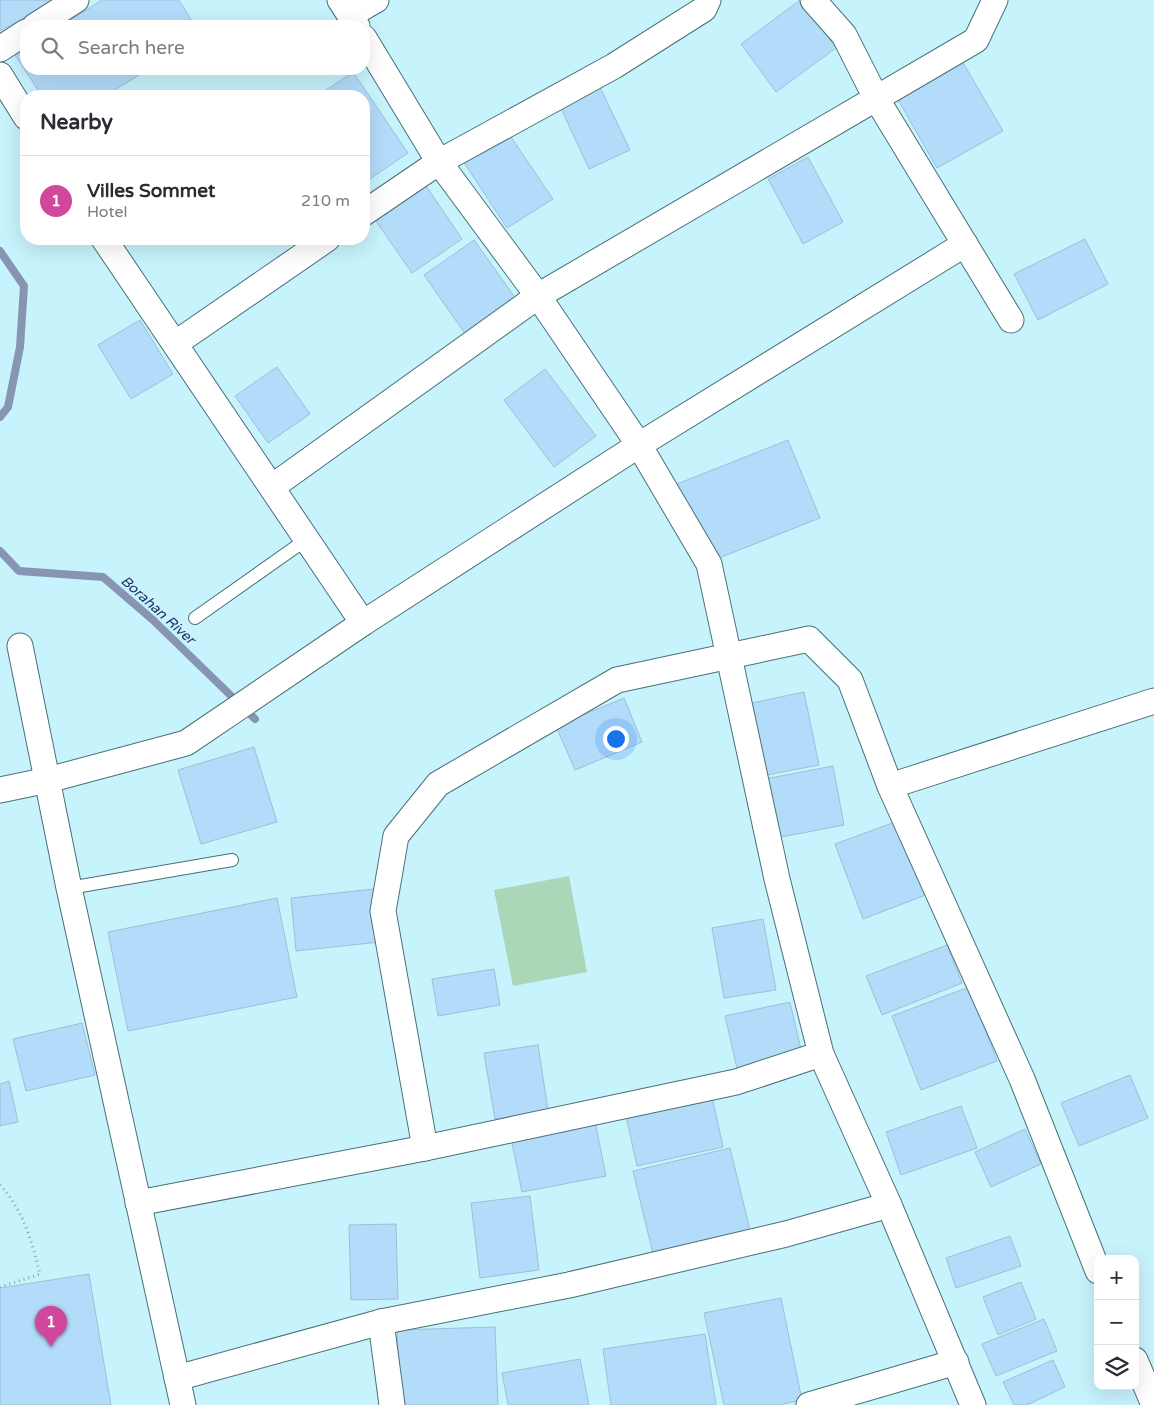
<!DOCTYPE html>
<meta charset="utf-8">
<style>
:root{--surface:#fff;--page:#f7f7f7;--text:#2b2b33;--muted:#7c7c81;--line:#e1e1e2;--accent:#d93025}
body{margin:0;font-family:"Varela Round",sans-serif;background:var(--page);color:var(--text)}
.controls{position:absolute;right:15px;bottom:15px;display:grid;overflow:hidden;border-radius:10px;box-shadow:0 5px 20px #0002}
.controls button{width:45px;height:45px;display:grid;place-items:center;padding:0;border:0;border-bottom:1px solid var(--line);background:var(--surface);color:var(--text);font:25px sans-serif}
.you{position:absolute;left:615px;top:738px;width:18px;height:18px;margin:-12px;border:4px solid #fff;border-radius:50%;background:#1a73e8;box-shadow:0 0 0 8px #1a73e833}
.badge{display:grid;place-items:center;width:32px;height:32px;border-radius:50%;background:var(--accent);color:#fff;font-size:16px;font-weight:700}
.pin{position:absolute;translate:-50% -41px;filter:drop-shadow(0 1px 2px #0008)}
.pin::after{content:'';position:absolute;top:26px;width:18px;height:15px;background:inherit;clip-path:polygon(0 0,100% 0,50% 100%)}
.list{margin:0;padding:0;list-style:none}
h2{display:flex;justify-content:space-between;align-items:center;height:65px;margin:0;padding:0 20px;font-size:21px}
h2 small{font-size:16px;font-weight:400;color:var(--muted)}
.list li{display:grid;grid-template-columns:32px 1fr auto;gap:15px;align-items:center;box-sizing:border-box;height:90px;padding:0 20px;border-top:1px solid var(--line)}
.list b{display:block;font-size:19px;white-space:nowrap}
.list p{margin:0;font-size:16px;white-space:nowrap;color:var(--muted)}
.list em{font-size:16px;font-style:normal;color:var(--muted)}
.icon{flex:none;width:28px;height:28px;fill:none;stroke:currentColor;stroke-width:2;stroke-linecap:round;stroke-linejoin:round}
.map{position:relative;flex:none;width:1154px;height:1405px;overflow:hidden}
.search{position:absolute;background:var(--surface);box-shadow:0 5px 20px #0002;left:20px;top:20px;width:350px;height:55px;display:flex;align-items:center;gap:12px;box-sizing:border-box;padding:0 18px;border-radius:20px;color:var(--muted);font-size:19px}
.panel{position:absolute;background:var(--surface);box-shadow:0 5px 20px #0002;left:20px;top:90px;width:350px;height:155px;border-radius:20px}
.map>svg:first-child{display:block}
.green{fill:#aad7b7}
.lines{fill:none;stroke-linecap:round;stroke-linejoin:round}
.stream{stroke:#8795b3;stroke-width:8}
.building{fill:#b3dbfa;stroke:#a0bed5}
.service-casing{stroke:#487078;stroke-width:14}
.minor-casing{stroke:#487078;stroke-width:27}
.path{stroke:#84a6ad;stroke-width:3;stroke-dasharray:1 4;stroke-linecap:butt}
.service{stroke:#fff;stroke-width:12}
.minor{stroke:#fff;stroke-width:25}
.labels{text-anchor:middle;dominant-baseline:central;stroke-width:4;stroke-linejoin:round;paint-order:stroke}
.water-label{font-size:14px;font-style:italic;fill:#202d67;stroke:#c7f3fc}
</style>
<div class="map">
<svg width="1154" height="1405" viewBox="0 0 1154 1405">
<rect width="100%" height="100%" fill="#c7f3fc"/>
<polygon class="green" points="569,876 587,972 513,986 494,890"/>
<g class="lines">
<g class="stream">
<polyline points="0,251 24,286 20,347 8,407 0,417"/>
<polyline points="0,551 19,571 103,577 153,620 255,719"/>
</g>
</g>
<g class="building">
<polygon points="0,0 56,0 0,31"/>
<polygon points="102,0 179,0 195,26 61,26"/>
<polygon points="800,0 836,48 776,92 741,44"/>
<polygon points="26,48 26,69 149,69 105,96 42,96 15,55"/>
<polygon points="962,61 1003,131 937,168 897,98"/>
<polygon points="353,72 408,153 364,183 364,96 317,96"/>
<polygon points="599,85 630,150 589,169 559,104"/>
<polygon points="507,131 553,199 507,228 463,161"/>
<polygon points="808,157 843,222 803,244 768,179"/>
<polygon points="420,177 462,239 412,273 369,211"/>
<polygon points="1085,239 1108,284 1038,320 1014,274"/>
<polygon points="474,240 519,303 468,338 424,275"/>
<polygon points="140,320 173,374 131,399 98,345"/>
<polygon points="277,367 310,414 268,443 235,396"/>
<polygon points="545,369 596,436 554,467 504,400"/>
<polygon points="788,440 820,518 709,562 677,484"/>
<polygon points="804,692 819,765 762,776 747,704"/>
<polygon points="624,698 642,742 575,770 556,726"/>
<polygon points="254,747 277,822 201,844 178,770"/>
<polygon points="833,766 844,825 776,838 765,779"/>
<polygon points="903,819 931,893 863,919 835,844"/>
<polygon points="374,889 380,942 296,951 291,898"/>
<polygon points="277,898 297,997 128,1031 108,932"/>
<polygon points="763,919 776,990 724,998 712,928"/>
<polygon points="947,945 962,983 882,1015 866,976"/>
<polygon points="494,969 500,1005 438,1016 432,979"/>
<polygon points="969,987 997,1061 921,1090 892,1016"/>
<polygon points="790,1002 802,1054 737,1068 725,1016"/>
<polygon points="82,1023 95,1075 26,1091 13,1039"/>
<polygon points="538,1045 548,1110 495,1119 484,1053"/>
<polygon points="1130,1075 1148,1118 1079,1146 1061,1103"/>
<polygon points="9,1081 18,1122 0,1126 0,1084"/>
<polygon points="709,1083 723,1147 637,1166 623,1102"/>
<polygon points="961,1106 977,1148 901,1175 886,1132"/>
<polygon points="593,1111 606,1176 522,1192 509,1128"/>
<polygon points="1025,1129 1041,1164 991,1187 975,1152"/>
<polygon points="730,1148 750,1230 653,1254 633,1171"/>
<polygon points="530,1196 539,1270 480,1278 471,1203"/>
<polygon points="396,1224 398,1299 351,1300 349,1225"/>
<polygon points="1010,1236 1021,1266 956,1288 946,1258"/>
<polygon points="89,1274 111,1405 0,1405 0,1288"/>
<polygon points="1021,1282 1036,1319 998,1335 983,1297"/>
<polygon points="781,1298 802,1400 778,1405 724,1405 704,1313"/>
<polygon points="1044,1319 1057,1351 996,1376 982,1344"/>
<polygon points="495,1327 498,1405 401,1405 397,1330"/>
<polygon points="705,1334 716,1405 611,1405 603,1349"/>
<polygon points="580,1359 589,1405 508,1405 502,1373"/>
<polygon points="1053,1360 1065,1387 1027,1405 1014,1405 1003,1382"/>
</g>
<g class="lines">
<defs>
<g id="service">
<polyline points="195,618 307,539"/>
<polyline points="69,888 232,860"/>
</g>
<g id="minor">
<polyline points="340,0 357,26"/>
<polyline points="813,0 844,35 876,98 1011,320"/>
<polyline points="350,15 376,0"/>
<polyline points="35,26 76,0"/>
<polyline points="364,38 439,162 538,296 639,445 709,564 777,879 821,1054 889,1205 973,1405"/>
<polyline points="0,49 26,32"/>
<polyline points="0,75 26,117"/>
<polyline points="364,213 439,162 614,66 704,9 708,0"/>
<polyline points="104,239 363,623"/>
<polyline points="176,343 327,239"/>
<polyline points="272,487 538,296 976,40 995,0"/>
<polyline points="20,646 69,888 183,1405"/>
<polyline points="890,786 1154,701"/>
<polyline points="0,790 48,780 186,743 363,623 639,445 965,244"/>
<polyline points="425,1148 383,911 396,836 438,784 617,680 809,639 850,680 890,786 1022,1079 1098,1271"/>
<polyline points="138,1203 425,1148 736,1082 821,1054"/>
<polyline points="381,1322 392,1405"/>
<polyline points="1135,1360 1154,1405"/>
<polyline points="177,1378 381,1322 569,1285 786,1234 889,1205"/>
<polyline points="809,1405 956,1362"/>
</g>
</defs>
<use href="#service" class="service-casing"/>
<use href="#minor" class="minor-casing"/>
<path class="path" d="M0 1185C23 1210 32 1241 40 1274L0 1287"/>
<use href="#service" class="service"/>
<use href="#minor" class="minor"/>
</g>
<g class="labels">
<g class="water-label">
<text transform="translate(158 610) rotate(42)">Borahan River</text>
</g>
</g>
</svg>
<div class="controls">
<button>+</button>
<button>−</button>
<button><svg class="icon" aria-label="layers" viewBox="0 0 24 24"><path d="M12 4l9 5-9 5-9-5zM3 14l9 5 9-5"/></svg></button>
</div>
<div class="you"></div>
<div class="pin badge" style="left:51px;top:1347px;background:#d1479c">1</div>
<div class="search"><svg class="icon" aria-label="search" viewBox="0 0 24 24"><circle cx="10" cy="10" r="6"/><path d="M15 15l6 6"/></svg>Search here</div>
<section class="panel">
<h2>Nearby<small></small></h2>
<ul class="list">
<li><span class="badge" style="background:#d1479c">1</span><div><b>Villes Sommet</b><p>Hotel</p></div><em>210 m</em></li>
</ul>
</section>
</div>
